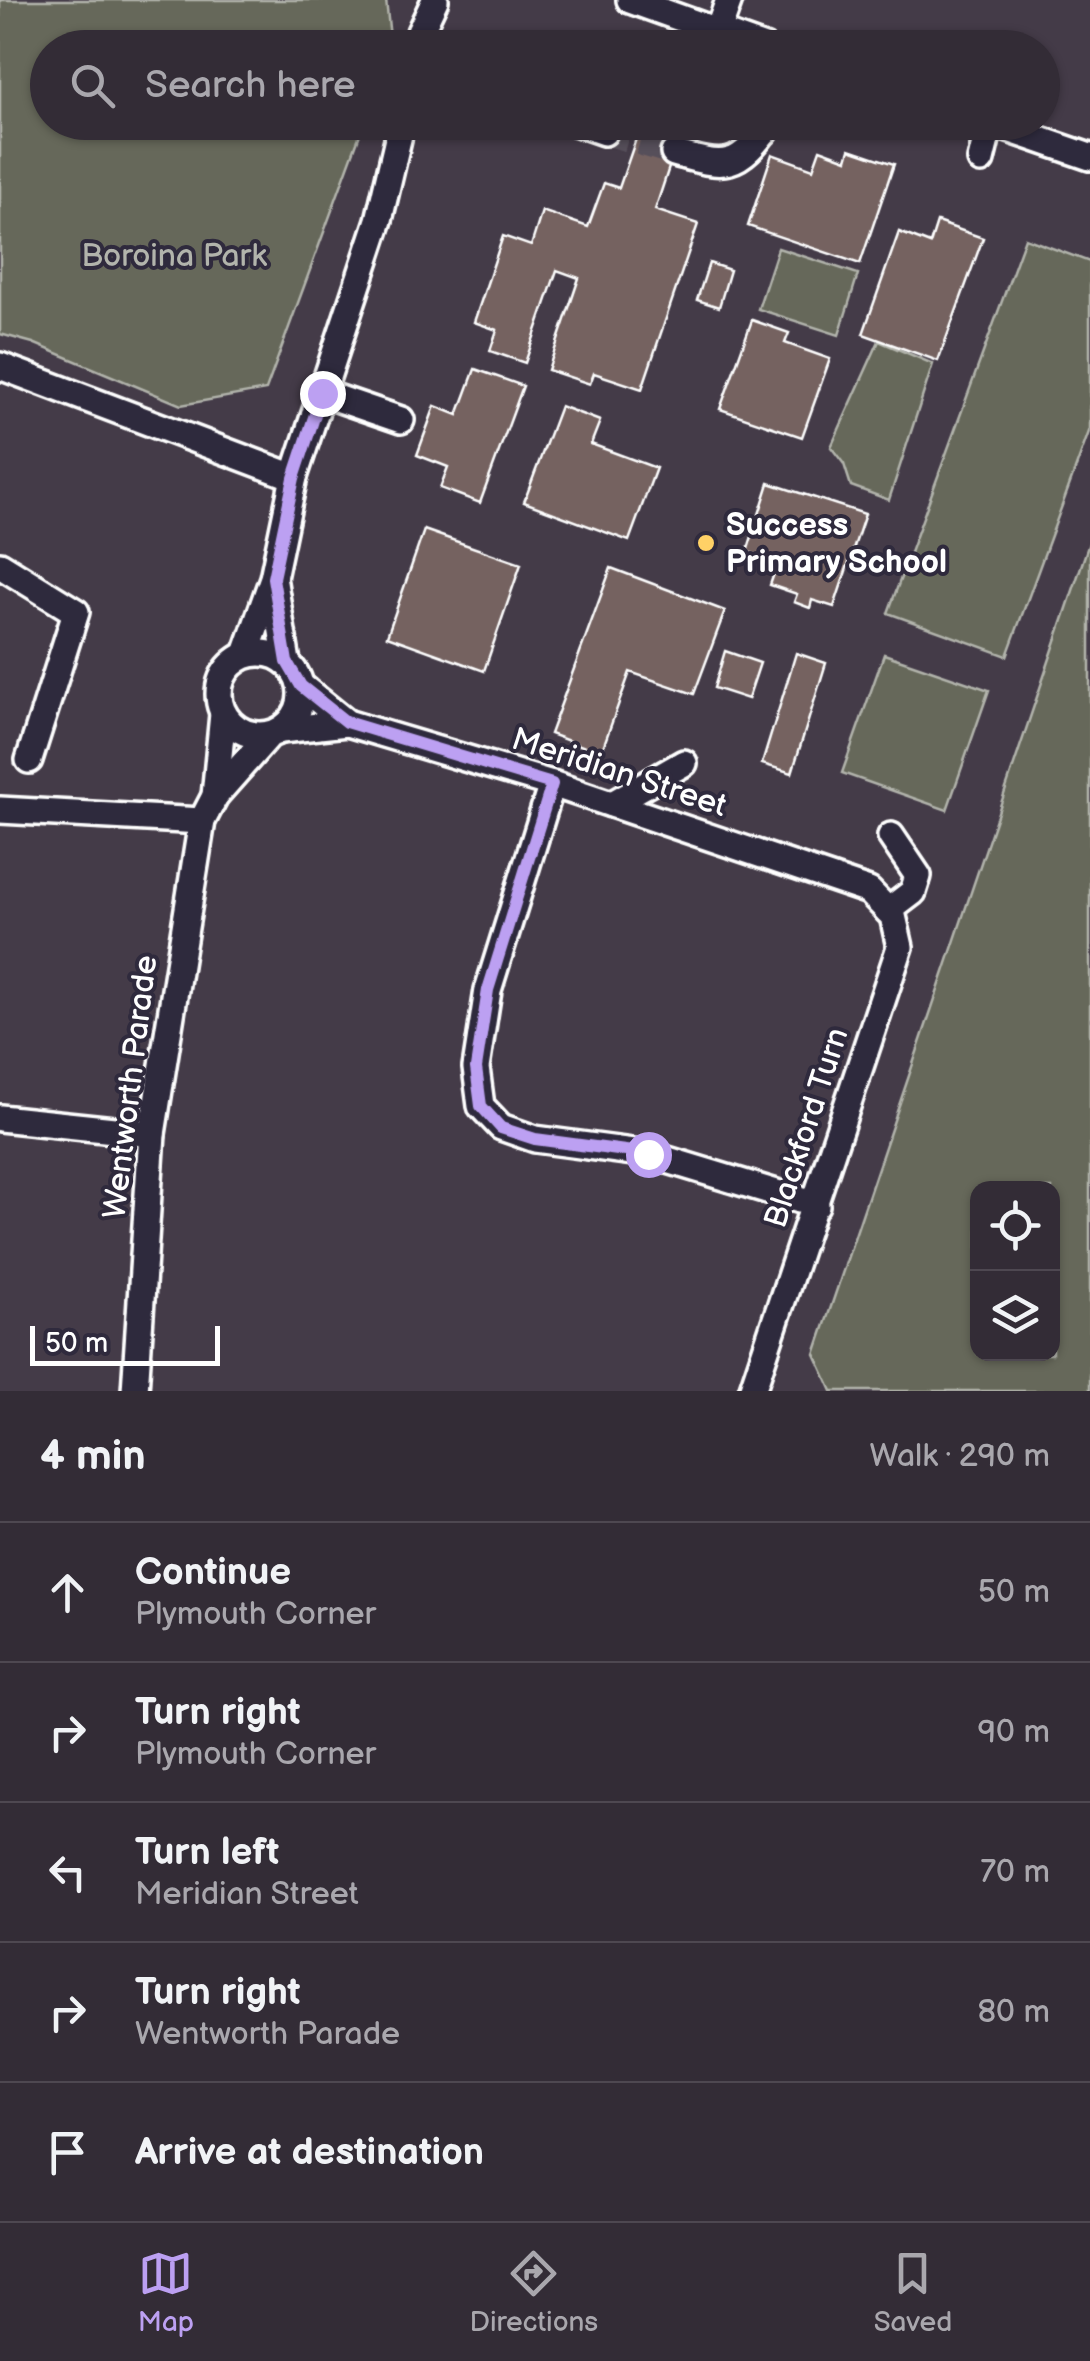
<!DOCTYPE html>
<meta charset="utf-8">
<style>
:root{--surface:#332c36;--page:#3b343e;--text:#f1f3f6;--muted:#a9a7ad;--line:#4e4851;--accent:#bca0f2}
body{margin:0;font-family:"Balsamiq Sans",sans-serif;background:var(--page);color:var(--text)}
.controls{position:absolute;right:30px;bottom:30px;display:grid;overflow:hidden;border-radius:20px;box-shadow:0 2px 8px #0004}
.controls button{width:90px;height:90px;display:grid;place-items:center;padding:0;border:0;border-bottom:2px solid var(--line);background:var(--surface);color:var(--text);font:50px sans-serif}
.scale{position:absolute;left:30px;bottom:25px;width:190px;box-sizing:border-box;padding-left:10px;border:5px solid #fff;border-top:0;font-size:28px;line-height:35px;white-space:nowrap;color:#fff;-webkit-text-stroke:8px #2f2a3d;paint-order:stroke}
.stop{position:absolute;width:30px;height:30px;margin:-22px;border:8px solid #bca0f2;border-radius:50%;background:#fff}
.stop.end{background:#bca0f2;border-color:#fff;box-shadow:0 2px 10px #0008}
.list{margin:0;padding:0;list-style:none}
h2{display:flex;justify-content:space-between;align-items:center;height:130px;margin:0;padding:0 40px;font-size:42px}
h2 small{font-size:32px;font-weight:400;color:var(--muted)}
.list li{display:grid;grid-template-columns:65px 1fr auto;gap:30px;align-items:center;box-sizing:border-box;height:140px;padding:0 40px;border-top:2px solid var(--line)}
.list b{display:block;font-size:38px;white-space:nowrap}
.list p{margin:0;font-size:32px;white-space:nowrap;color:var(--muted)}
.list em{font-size:32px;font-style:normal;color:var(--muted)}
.icon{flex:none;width:55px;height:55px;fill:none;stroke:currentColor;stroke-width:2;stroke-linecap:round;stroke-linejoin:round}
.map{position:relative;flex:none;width:1090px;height:1391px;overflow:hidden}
.search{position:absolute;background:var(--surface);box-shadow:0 2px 8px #0004;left:30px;right:30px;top:30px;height:110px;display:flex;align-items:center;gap:25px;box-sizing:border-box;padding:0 35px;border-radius:55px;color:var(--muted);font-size:38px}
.sheet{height:830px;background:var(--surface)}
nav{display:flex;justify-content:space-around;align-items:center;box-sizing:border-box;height:140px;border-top:2px solid var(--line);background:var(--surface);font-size:28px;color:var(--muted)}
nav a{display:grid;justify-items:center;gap:5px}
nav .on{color:var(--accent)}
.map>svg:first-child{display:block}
.green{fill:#66685a;stroke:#b2b4ac;stroke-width:2.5;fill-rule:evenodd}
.building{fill:#746261;stroke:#fff;stroke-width:2.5}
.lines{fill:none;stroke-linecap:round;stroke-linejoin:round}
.minor-tunnel{stroke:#574f5a;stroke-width:25;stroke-dasharray:25 12;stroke-linecap:butt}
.minor-casing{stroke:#fff;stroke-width:32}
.minor{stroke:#2f2a3d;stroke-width:25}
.route{stroke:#bca0f2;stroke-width:12}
.poi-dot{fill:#ffd166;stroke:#2f2a3d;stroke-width:4}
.labels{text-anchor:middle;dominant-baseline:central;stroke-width:8;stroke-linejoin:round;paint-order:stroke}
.park-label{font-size:32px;fill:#b2b4ac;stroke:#2f2a3d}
.poi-label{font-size:32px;font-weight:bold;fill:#fff;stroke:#2f2a3d;text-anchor:start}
.street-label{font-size:32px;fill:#fff;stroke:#2f2a3d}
</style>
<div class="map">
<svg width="1090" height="1391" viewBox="0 0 1090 1391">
<rect width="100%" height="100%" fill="#443b48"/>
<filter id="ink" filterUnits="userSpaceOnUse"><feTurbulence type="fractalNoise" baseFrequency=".01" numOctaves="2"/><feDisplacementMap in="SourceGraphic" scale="20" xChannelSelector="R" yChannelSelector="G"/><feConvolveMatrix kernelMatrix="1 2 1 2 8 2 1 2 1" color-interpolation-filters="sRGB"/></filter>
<g filter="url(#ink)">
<g class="green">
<polygon points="0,0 386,0 391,47 48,48 48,122 364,123 266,390 181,405 33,343 0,334"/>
<polygon points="1025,238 1090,262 1090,429 1007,656 888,613"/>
<polygon points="778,248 858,274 839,335 758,309"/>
<polygon points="879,341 933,364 889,500 851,486 844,464 831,447"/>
<path d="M1090 540V1391H832L815 1354ZM978 1188H1052V1354H978Z"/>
<polygon points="884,654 989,690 947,810 842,773"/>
</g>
<g class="building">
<polygon points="639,130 677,143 655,210 698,224 642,389 594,373 590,384 548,370 579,278 557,270 525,363 490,351 497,330 474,322 503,236 531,246 542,211 588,227 604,183 619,188"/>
<polygon points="820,149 847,159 850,149 894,164 860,264 748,226 772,154 813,169"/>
<polygon points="937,222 983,238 938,361 863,334 899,232 930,244"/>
<polygon points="709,263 730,270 719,307 697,300"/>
<polygon points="752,320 789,333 785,343 830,359 802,437 720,409"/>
<polygon points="475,369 523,386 480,503 440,488 448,467 417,455 435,406 458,415"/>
<polygon points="560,406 600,421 591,444 656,468 629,541 524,502"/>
<polygon points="769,483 865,514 834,607 812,600 810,608 794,602 797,594 770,585 778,562 747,552"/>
<polygon points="424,530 521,564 484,671 387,636"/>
<polygon points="611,568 725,611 694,694 630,672 601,753 550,734"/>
<polygon points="725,651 760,663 748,699 714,688"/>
<polygon points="796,653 826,663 792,773 762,764"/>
</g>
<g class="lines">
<polyline class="minor-tunnel" points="604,132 674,153"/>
<defs>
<g id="minor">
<polyline points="630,0 764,48"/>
<polyline points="718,31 729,0"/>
<polyline points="417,48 420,32 435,0"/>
<polyline points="575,122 604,132"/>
<polyline points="740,122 765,131"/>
<polyline points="988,122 1090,157"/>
<path d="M674 153C726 168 737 170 771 122"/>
<polyline points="981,160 990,123"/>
<polyline points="0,366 294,477"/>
<polyline points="322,393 401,420"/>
<polyline points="0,565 76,612 29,760"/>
<polyline points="274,583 287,662"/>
<circle cx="260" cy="694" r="41"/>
<polyline points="246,654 273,578 294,477 379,220 402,122"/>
<polyline points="301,686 347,723 552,784 869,891 893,916 900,947 752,1391"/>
<polyline points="281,730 347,723"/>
<polyline points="552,784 488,990 476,1068 481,1106 501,1127 535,1139 648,1154 816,1205"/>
<polyline points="215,796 223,714"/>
<polyline points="612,804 684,763"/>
<polyline points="0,810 202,821"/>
<polyline points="888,911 913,892 918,876 891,836"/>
<polyline points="0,1118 152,1134"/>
<polyline points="135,1391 152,1134 202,821 215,796 269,735"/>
</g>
</defs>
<use href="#minor" class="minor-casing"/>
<use href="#minor" class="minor"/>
</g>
</g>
<g class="lines" filter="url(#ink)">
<polyline class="route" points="322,393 294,478 273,578 287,662 301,686 346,722 552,784 488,990 476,1068 481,1106 501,1128 535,1139 648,1154"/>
</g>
<circle class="poi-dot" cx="706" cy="543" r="10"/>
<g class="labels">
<g class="park-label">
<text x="174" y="256">Boroina Park</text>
</g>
<g class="poi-label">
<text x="726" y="525">Success<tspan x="726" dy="37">Primary School</tspan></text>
</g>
<g class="street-label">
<text transform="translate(619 773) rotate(18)">Meridian Street</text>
<text transform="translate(131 1087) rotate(-83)">Wentworth Parade</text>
<text transform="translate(807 1128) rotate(-72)">Blackford Turn</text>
</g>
</g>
</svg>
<div class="controls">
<button><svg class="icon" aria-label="locate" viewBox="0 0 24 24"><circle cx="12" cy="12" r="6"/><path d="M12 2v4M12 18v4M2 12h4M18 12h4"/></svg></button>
<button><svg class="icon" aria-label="layers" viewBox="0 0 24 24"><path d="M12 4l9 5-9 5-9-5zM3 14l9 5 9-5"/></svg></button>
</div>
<div class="scale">50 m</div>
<div class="stop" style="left:648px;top:1154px"></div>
<div class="stop end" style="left:322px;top:393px"></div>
<div class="search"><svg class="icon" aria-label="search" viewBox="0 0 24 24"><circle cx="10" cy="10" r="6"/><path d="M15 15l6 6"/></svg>Search here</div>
</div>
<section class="sheet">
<h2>4 min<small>Walk · 290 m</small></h2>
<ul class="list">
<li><svg class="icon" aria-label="ahead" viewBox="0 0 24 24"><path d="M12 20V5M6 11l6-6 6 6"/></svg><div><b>Continue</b><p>Plymouth Corner</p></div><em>50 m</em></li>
<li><svg class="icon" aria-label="right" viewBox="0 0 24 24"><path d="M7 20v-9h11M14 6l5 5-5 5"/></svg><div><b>Turn right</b><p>Plymouth Corner</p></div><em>90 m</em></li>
<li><svg class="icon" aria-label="left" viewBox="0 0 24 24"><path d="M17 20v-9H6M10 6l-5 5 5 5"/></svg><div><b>Turn left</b><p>Meridian Street</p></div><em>70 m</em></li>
<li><svg class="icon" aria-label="right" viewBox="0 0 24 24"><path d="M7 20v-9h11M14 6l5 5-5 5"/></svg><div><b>Turn right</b><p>Wentworth Parade</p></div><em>80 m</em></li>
<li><svg class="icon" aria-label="arrive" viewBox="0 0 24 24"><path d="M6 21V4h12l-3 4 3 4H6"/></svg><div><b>Arrive at destination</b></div></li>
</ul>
</section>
<nav>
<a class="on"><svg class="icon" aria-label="map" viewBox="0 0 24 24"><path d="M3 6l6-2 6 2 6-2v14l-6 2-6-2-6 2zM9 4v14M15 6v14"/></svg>Map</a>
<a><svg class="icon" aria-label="directions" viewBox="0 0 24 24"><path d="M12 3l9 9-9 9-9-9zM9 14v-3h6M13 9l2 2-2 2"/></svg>Directions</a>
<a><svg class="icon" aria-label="saved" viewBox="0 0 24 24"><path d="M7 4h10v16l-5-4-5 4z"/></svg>Saved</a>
</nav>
